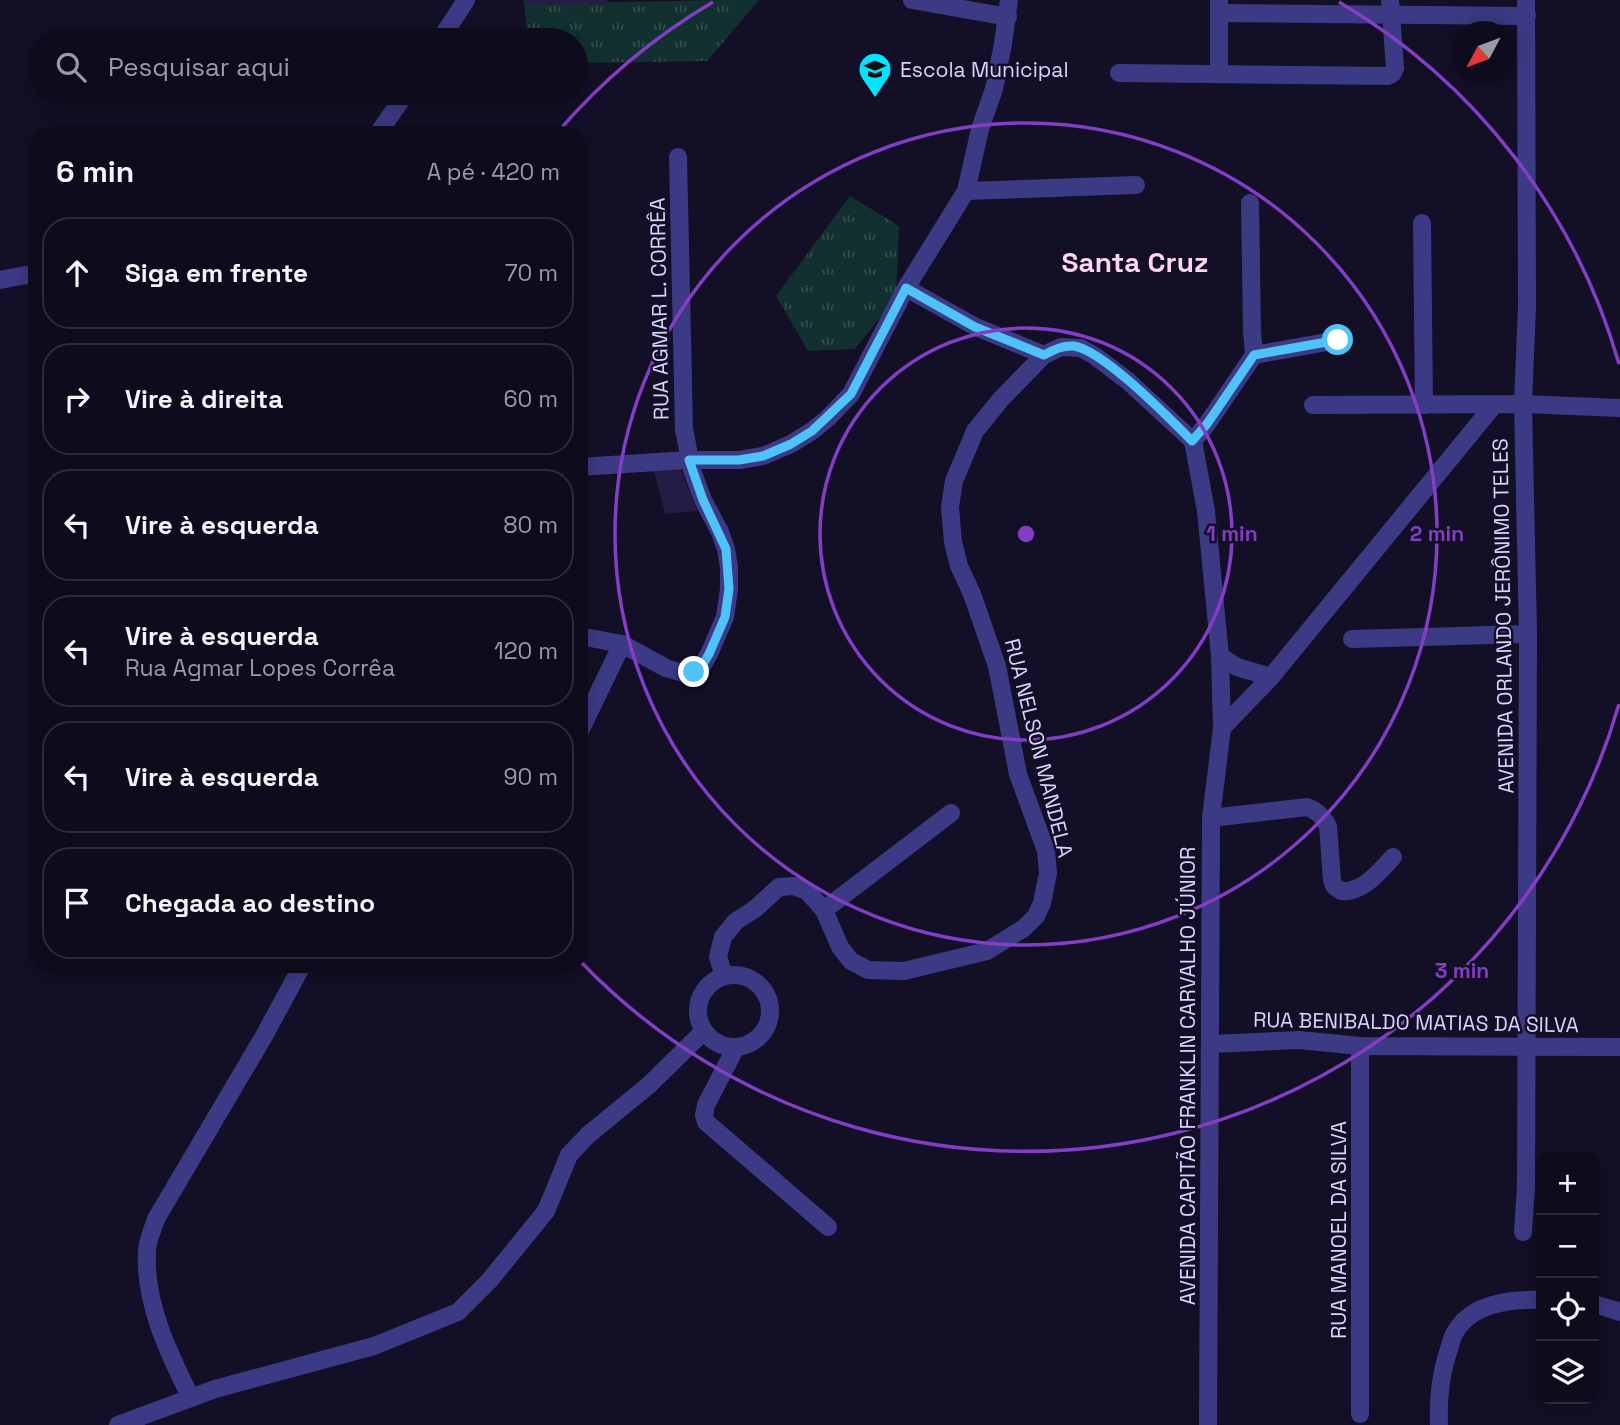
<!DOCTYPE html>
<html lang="pt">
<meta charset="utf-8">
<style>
:root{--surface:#0e0b1c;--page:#171425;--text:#f1f3f6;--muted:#9b9ba3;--line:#2e2b3b}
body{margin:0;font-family:"Space Grotesk",sans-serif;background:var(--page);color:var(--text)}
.controls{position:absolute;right:21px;bottom:21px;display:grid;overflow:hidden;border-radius:14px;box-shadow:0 4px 18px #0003}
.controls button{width:63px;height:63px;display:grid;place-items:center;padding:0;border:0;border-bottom:2px solid var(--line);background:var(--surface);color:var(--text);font:35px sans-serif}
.compass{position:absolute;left:1452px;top:21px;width:63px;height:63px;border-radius:50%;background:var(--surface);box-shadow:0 4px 18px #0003;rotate:229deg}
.stop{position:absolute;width:21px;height:21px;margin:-16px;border:5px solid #4fc3f7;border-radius:50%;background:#fff}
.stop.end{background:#4fc3f7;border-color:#fff;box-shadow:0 2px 7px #0008}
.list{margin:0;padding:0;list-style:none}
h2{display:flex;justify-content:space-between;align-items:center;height:91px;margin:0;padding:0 28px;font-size:30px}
h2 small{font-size:23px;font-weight:400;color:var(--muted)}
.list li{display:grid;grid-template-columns:46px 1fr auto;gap:21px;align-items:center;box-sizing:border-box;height:112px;margin:0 14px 14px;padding:0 14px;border:2px solid var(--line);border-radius:28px}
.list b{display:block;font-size:26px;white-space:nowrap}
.list p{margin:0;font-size:23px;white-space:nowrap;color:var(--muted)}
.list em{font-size:23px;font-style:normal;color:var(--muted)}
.icon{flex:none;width:38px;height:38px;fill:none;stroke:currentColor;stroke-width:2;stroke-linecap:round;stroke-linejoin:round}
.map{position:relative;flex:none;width:1620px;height:1425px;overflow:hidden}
.search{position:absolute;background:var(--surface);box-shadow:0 4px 18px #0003;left:28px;top:28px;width:560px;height:77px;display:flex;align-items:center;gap:18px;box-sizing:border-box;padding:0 24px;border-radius:38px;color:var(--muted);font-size:26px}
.panel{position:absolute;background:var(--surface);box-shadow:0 4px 18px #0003;left:28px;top:126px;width:560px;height:847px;border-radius:28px}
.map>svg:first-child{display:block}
.park{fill:url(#park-tufts)}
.building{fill:#241b47}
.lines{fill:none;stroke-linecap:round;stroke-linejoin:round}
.minor{stroke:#3d3a85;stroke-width:18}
.route{stroke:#4fc3f7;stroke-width:9}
.ring{fill:none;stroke:#843dc5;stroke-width:3.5}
.labels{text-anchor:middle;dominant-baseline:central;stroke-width:5;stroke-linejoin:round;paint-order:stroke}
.poi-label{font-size:21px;fill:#d9d4ff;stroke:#130f26;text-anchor:start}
.street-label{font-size:21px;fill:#d9d4ff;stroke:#130f26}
.district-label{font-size:28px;font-weight:bold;fill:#ffd6f0;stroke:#130f26}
.centre{fill:#843dc5;stroke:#130f26;stroke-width:3.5}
.ring-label{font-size:21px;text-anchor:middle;font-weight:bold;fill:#843dc5;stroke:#130f26;stroke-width:5;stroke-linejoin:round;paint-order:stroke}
</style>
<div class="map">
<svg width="1620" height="1425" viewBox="0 0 1620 1425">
<defs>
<pattern id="park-tufts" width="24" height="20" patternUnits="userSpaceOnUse" patternTransform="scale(1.75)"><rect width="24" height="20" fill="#12302f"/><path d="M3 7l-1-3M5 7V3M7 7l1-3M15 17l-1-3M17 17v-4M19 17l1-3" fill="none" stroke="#344d4e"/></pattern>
</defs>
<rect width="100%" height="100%" fill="#130f26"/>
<g class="park">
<polygon points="719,0 759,0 707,61 576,63 576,40 528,40 524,4"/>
<polygon points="850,196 899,226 896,297 855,349 808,351 776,296"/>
</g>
<g class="building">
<polygon points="523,0 609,0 609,4 524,4"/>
<polygon points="681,470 697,511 665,514 654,471"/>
</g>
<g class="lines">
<g class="minor">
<polyline points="912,0 1008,17"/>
<polyline points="1219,0 1219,74"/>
<polyline points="1219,13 1527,16"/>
<polyline points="440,40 466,0"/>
<polyline points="1119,73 1388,76 1393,73 1395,68 1390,0"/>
<polyline points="377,135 406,93"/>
<polyline points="966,191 1136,185"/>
<polyline points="1422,223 1424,405"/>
<polyline points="0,280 26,275 37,277"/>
<polyline points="906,288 976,327 1044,355"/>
<polyline points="1254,355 1338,340"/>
<polyline points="1313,405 1523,404 1620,408"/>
<polyline points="1193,441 1207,424 1254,355 1252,331 1250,203"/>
<polyline points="579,467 689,460 739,460 763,456 791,444 812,431 828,418 851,394 906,288 966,191 980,129 994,89 1003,44 1009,0"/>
<polyline points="579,636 622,644 666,668 686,674 694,672 702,666 709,654 725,617 729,589 729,567 726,549 720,532 703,500 692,470 684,429 678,157"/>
<polyline points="1352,639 1528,634"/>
<polyline points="1220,656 1237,667 1271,677"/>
<polyline points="1222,728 1271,677 1494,405"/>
<polyline points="579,733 622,644"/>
<path d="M1211 818 1307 807C1317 810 1323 817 1328 826L1332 880 1334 886 1341 891C1363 893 1380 871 1393 857"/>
<polyline points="824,910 951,813"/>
<circle cx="734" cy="1011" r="36"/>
<polyline points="724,976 718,957 723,937 736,921 755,909 779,887 794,886 807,891 824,910 840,947 851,961 868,970 904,971 987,951 1024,928 1036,916 1042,903 1048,873 1046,851 1018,774 997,666 972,594 959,566 953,542 950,507 954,481 975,431 1001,399 1044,355 1061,347 1081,348 1095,356 1128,381 1193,441 1206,511 1220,656 1222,728 1211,818 1208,1425"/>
<polyline points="1212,1044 1299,1040 1360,1046 1620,1047"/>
<polyline points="1360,1046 1360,1414"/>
<polyline points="736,1047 706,1105 704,1115 706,1122 828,1227"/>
<polyline points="1523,1232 1526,1186 1528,634 1523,404 1527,306 1526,0"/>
<polyline points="1594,1304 1620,1312"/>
<path d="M191 1398C169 1354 144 1303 147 1251 147 1241 153 1229 156 1219L264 1036 303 964"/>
<polyline points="118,1425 215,1389 374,1346 458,1312 489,1281 546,1211 569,1155 588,1135 649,1085 704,1031"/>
<path d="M1439 1425C1438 1401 1440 1378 1447 1355 1450 1348 1451 1340 1454 1334 1470 1303 1511 1299 1541 1300"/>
</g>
</g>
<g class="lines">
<path class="route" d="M694 672 702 666 709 654 725 617 729 589 726 549 703 500 689 460H739L763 456 791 444 812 431 851 394 906 288 975 327 1044 355C1054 349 1063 345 1074 346 1104 351 1169 418 1192 441L1207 424 1254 355 1338 340"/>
</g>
<g class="ring">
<circle cx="1026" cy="534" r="206"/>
<circle cx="1026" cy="534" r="411"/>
<path d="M1619 704A617 617 0 0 1 582 963M557 133A617 617 0 0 1 713 2M1339 2A617 617 0 0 1 1619 364"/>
</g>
<defs>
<symbol id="school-pin" viewBox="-11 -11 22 30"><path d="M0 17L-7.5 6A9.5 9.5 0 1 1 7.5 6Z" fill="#00e5ff" stroke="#130f26"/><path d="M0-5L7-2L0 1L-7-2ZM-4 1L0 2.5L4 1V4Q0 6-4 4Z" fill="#111"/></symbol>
</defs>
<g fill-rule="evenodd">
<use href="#school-pin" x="856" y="50" width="38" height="52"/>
</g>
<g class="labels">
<g class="poi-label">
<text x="900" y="69">Escola Municipal</text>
</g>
<g class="street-label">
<text transform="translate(659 309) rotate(-91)">RUA AGMAR L. CORRÊA</text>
<text transform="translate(1503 616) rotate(-91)">AVENIDA ORLANDO JERÔNIMO TELES</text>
<text transform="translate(1039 748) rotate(76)">RUA NELSON MANDELA</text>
<text transform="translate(1416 1022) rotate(1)">RUA BENIBALDO MATIAS DA SILVA</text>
<text transform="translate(1187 1076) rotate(-90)">AVENIDA CAPITÃO FRANKLIN CARVALHO JÚNIOR</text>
<text transform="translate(1338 1230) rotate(-90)">RUA MANOEL DA SILVA</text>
</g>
<g class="district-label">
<text x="1135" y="262">Santa Cruz</text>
</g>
</g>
<circle cx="1026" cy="534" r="10" class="centre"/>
<g class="ring-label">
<text x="1232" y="541">1 min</text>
<text x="1437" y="541">2 min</text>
<text x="1462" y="978">3 min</text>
</g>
</svg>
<div class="controls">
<button>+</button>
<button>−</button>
<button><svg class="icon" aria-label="locate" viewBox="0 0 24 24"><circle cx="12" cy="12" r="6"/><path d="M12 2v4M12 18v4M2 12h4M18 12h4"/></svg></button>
<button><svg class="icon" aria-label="layers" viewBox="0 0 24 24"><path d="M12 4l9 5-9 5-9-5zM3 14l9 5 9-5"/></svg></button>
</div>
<svg class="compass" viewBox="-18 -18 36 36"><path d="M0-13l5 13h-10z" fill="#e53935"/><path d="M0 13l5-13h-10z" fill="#9b9ba3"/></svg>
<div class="stop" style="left:1338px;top:340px"></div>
<div class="stop end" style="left:694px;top:672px"></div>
<div class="search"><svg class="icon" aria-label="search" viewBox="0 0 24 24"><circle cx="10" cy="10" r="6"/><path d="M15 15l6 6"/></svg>Pesquisar aqui</div>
<section class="panel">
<h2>6 min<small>A pé · 420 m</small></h2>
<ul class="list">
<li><svg class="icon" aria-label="ahead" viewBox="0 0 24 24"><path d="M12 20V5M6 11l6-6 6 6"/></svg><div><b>Siga em frente</b></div><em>70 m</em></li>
<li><svg class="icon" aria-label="right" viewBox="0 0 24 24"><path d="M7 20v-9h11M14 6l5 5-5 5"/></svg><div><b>Vire à direita</b></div><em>60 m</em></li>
<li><svg class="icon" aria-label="left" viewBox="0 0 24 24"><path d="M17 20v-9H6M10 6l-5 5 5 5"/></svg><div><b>Vire à esquerda</b></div><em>80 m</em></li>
<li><svg class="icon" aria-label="left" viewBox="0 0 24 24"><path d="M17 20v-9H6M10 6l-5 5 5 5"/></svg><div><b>Vire à esquerda</b><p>Rua Agmar Lopes Corrêa</p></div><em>120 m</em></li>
<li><svg class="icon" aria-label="left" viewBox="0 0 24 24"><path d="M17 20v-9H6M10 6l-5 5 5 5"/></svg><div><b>Vire à esquerda</b></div><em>90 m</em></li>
<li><svg class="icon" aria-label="arrive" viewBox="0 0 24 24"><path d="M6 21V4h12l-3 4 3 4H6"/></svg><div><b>Chegada ao destino</b></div></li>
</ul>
</section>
</div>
